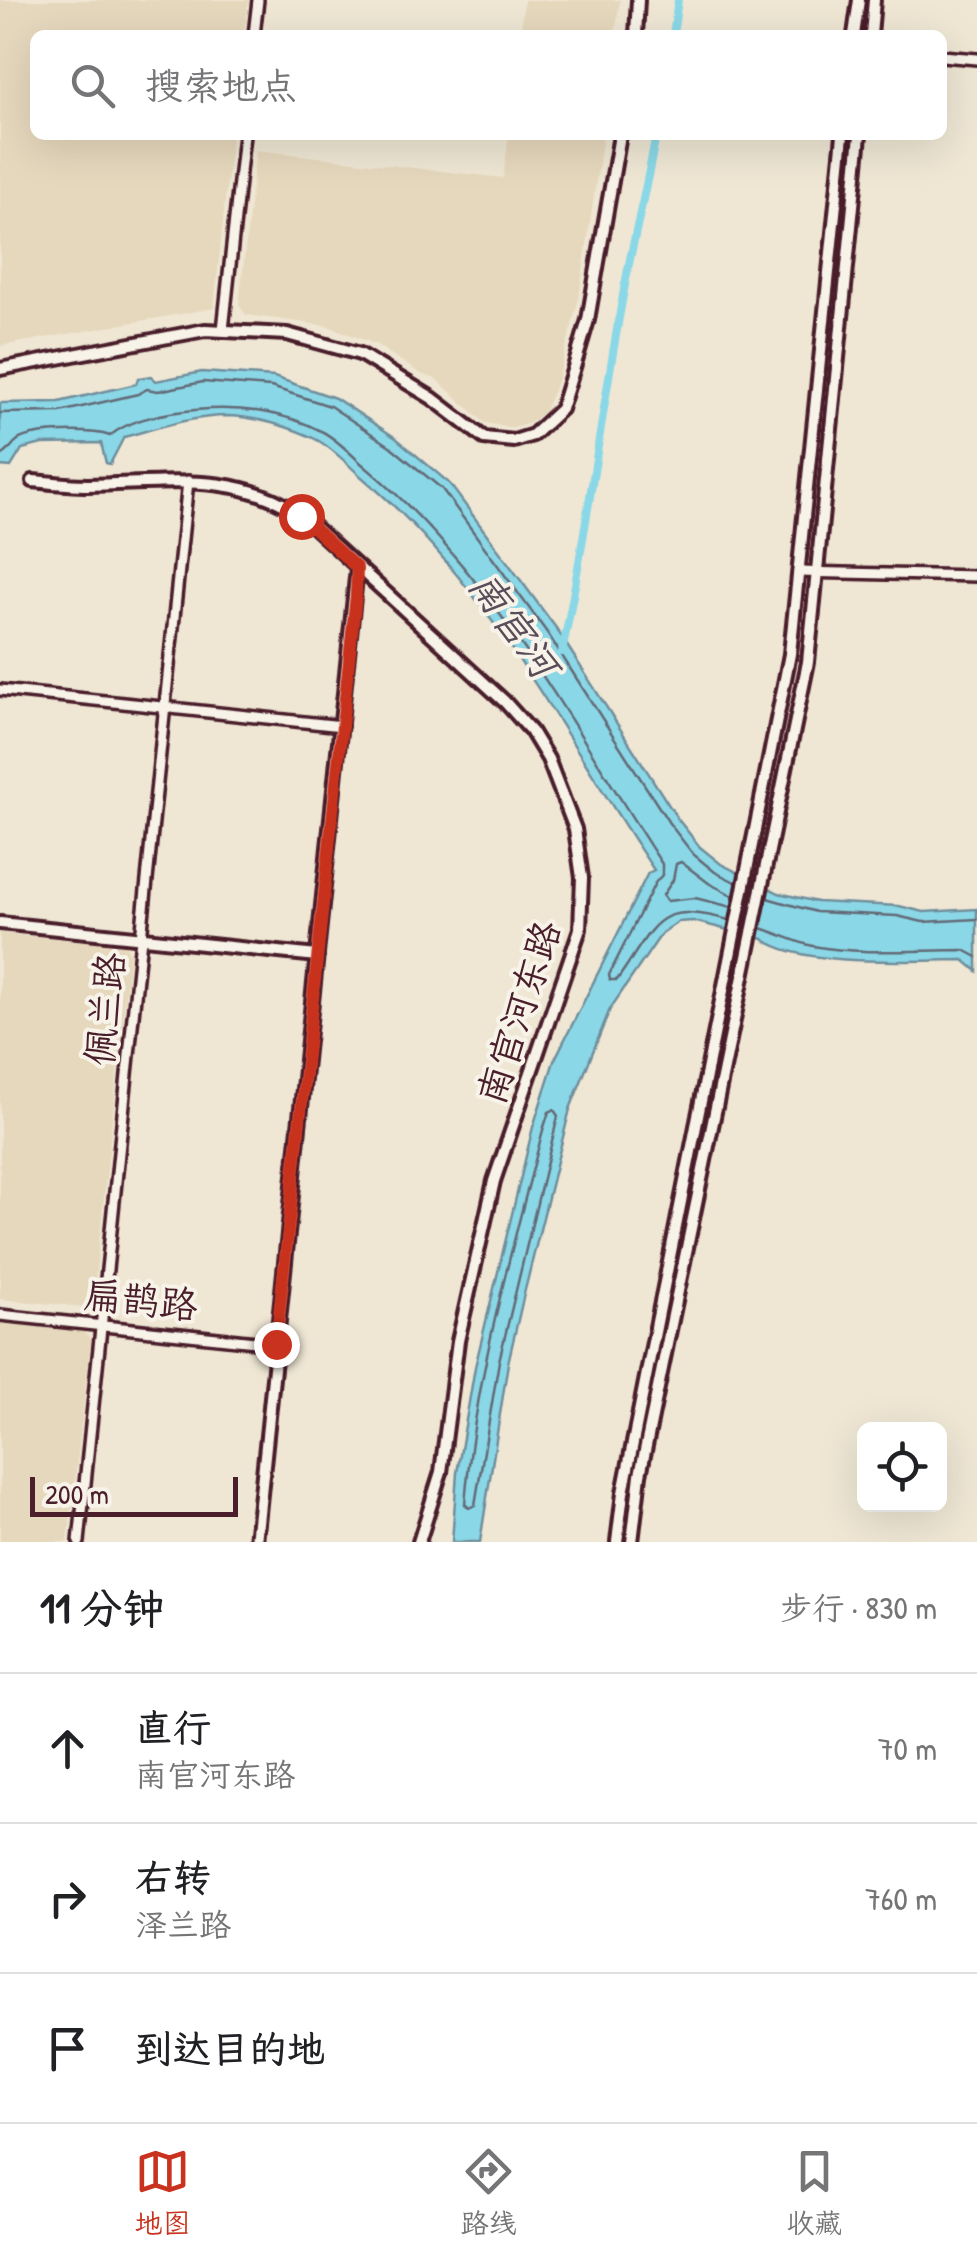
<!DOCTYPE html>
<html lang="zh">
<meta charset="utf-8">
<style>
:root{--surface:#fff;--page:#f6f6f6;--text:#202124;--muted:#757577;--line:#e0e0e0;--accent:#c8321e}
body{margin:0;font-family:"Patrick Hand","LXGW WenKai TC",sans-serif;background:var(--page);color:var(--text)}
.controls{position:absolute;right:30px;bottom:30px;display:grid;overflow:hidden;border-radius:15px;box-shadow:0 10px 40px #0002}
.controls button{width:90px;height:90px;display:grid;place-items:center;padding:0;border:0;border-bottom:2px solid var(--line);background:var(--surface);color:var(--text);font:50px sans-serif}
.scale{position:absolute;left:30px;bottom:25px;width:208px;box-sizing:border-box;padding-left:10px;border:5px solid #4a1f2b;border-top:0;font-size:28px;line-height:35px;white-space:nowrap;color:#4a1f2b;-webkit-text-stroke:8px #f7f3e8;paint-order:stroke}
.stop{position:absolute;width:30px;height:30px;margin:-22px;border:8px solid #c8321e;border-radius:50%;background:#fff}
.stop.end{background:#c8321e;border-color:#fff;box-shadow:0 2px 10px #0008}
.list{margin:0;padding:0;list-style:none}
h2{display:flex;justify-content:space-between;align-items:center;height:130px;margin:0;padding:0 40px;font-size:42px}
h2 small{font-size:32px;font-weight:400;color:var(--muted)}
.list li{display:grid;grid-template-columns:65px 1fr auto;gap:30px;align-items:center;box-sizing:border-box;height:150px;padding:0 40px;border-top:2px solid var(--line)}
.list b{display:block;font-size:38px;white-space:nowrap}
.list p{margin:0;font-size:32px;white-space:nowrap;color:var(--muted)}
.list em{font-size:32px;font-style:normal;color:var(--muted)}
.icon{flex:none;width:55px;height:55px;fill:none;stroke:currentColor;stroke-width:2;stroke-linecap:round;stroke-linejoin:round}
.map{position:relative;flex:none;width:977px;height:1542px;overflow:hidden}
.search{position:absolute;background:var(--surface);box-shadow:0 10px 40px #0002;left:30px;right:30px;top:30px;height:110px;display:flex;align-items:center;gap:25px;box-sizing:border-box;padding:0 35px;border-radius:15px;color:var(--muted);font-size:38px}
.sheet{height:580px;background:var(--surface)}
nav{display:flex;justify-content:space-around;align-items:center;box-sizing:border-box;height:140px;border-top:2px solid var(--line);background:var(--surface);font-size:28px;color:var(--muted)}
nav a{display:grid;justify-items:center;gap:5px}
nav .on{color:var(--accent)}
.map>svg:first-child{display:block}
.built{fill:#e6d8bd}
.water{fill:#8ad8e7;stroke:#708e9c;stroke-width:2.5}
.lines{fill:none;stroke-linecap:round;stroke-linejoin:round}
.shore{stroke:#646976;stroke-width:2.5}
.canal{stroke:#8ad8e7;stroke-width:8}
.minor-casing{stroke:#4a1f2b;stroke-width:16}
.tertiary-casing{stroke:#4a1f2b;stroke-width:18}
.minor{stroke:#f7f3e8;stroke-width:9}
.tertiary{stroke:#f7f3e8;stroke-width:10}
.route{stroke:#c8321e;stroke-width:12}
.labels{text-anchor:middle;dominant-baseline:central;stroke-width:8;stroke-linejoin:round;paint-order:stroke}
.street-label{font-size:38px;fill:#4a1f2b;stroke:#f7f3e8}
.water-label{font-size:40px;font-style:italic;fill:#5a4d5a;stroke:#f7f3e8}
</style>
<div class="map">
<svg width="977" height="1542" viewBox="0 0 977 1542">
<rect width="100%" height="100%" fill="#efe7d4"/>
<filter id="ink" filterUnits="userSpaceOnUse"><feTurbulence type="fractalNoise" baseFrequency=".01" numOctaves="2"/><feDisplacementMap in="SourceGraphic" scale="20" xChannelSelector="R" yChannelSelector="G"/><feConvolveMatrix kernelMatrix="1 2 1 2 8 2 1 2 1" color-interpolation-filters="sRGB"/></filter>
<g filter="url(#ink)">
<g class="built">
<polygon points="0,0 249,0 244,35 35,35 35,135 232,135 214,308 0,346"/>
<polygon points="524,0 620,0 615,35 520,35"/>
<polygon points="509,135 603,135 579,298 558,379 545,411 530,423 513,428 485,423 436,379 421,374 375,344 328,326 246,315 239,305 256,150 503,178"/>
<polygon points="0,933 126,945 130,954 93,1300 85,1307 0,1299"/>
<polygon points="0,1323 83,1331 91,1339 68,1542 0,1542"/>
</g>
<path class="water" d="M202 372 274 377 335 398 396 438 449 483 556 628 677 818 700 847 721 864 779 893 817 902 899 906 924 912 977 909V971L964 960C915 960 802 968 763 939L693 921 678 922 662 933 610 1009 570 1109 524 1294 508 1363 480 1542H452L457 1473 475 1367 533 1127 554 1061 648 873 654 870C563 736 489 584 364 479 349 466 334 449 317 440 293 427 255 417 228 416 192 416 158 428 124 437L110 464 106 463 101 443 42 444 22 449 11 467 0 466V403L59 402 136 384 138 378 151 376 156 381Z"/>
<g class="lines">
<g class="shore">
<polyline points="0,413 60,412 138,394 147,389 158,391 203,382 271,387 330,406 390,446 442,489 548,634 669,823 693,854 715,872 737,883"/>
<path d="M0 456C10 453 9 446 18 440 34 430 93 430 110 436 129 419 169 412 195 410 237 406 283 411 321 431 338 439 353 457 368 469 494 575 573 728 662 864V875L655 883 609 975 610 980H617C657 924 654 900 729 920"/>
<polyline points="767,898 816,912 897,916 923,922 977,919"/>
<polyline points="732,907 695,898 667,901 663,895 673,880 676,864 681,862 710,884 734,896"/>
<path d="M761 928C778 933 794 942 813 946 861 955 915 950 964 950L977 957"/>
<path d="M554 1110 558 1116 499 1361 475 1505 469 1508 465 1504C475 1378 511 1252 543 1130L549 1112Z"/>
</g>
<g class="canal">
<polyline points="673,35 678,0"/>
<path d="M562 652C589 525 603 396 628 269 637 224 648 180 656 135"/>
</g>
<defs>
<g id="minor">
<polyline points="254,35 258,0"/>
<polyline points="942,56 977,59"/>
<polyline points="223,330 244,135"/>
<polyline points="798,572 977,576"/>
<polyline points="0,690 342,726"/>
<polyline points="0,1315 275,1344"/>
<polyline points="79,1542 188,481"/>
</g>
<g id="tertiary">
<polyline points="636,35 638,0"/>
<polyline points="854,35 859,0"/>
<polyline points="871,35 874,0"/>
<polyline points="0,369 205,330 287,334 360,354 432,398 484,438 514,441 533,435 561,409 575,364 588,320 620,135"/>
<path d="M33 481C52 483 70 485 88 485 164 484 236 470 301 515L505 702 531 731 548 759 575 829 582 878 580 929 494 1181 458 1341 441 1472 419 1542"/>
<polyline points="0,923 317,956"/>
<polyline points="256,1542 357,568"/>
<polyline points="617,1542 623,1493 790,654 843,135"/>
<polyline points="632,1542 640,1475 808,662 860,135"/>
</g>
</defs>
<use href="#minor" class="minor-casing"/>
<use href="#tertiary" class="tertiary-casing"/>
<use href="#minor" class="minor"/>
<use href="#tertiary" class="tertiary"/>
</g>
</g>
<g class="lines" filter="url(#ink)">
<polyline class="route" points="276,1344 356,595 357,568 301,516"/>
</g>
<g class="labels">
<g class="street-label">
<text transform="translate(104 1009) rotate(-84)">佩兰路</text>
<text transform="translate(518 1012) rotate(-72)">南官河东路</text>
<text transform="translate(141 1299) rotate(6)">扁鹊路</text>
</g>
<g class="water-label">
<text transform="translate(515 624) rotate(54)">南官河</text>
</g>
</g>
</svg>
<div class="controls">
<button><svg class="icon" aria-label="locate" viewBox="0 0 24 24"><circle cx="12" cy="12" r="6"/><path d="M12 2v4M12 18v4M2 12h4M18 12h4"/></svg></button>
</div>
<div class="scale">200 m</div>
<div class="stop" style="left:301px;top:516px"></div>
<div class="stop end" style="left:276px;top:1344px"></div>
<div class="search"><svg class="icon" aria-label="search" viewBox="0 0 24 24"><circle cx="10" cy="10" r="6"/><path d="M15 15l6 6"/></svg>搜索地点</div>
</div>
<section class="sheet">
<h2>11 分钟<small>步行 · 830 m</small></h2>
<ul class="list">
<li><svg class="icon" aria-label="ahead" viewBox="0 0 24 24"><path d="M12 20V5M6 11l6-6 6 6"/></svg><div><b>直行</b><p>南官河东路</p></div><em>70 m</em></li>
<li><svg class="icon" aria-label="right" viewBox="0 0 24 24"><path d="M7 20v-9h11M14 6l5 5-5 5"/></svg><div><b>右转</b><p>泽兰路</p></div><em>760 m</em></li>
<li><svg class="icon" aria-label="arrive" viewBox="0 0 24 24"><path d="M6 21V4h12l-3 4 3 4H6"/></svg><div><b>到达目的地</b></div></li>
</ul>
</section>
<nav>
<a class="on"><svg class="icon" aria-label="map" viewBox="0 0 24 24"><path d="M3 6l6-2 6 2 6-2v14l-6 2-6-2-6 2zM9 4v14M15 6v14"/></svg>地图</a>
<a><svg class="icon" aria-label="directions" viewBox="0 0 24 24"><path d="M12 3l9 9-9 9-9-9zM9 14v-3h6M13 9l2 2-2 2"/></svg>路线</a>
<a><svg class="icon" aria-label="saved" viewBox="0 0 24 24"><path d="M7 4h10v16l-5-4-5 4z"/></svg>收藏</a>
</nav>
